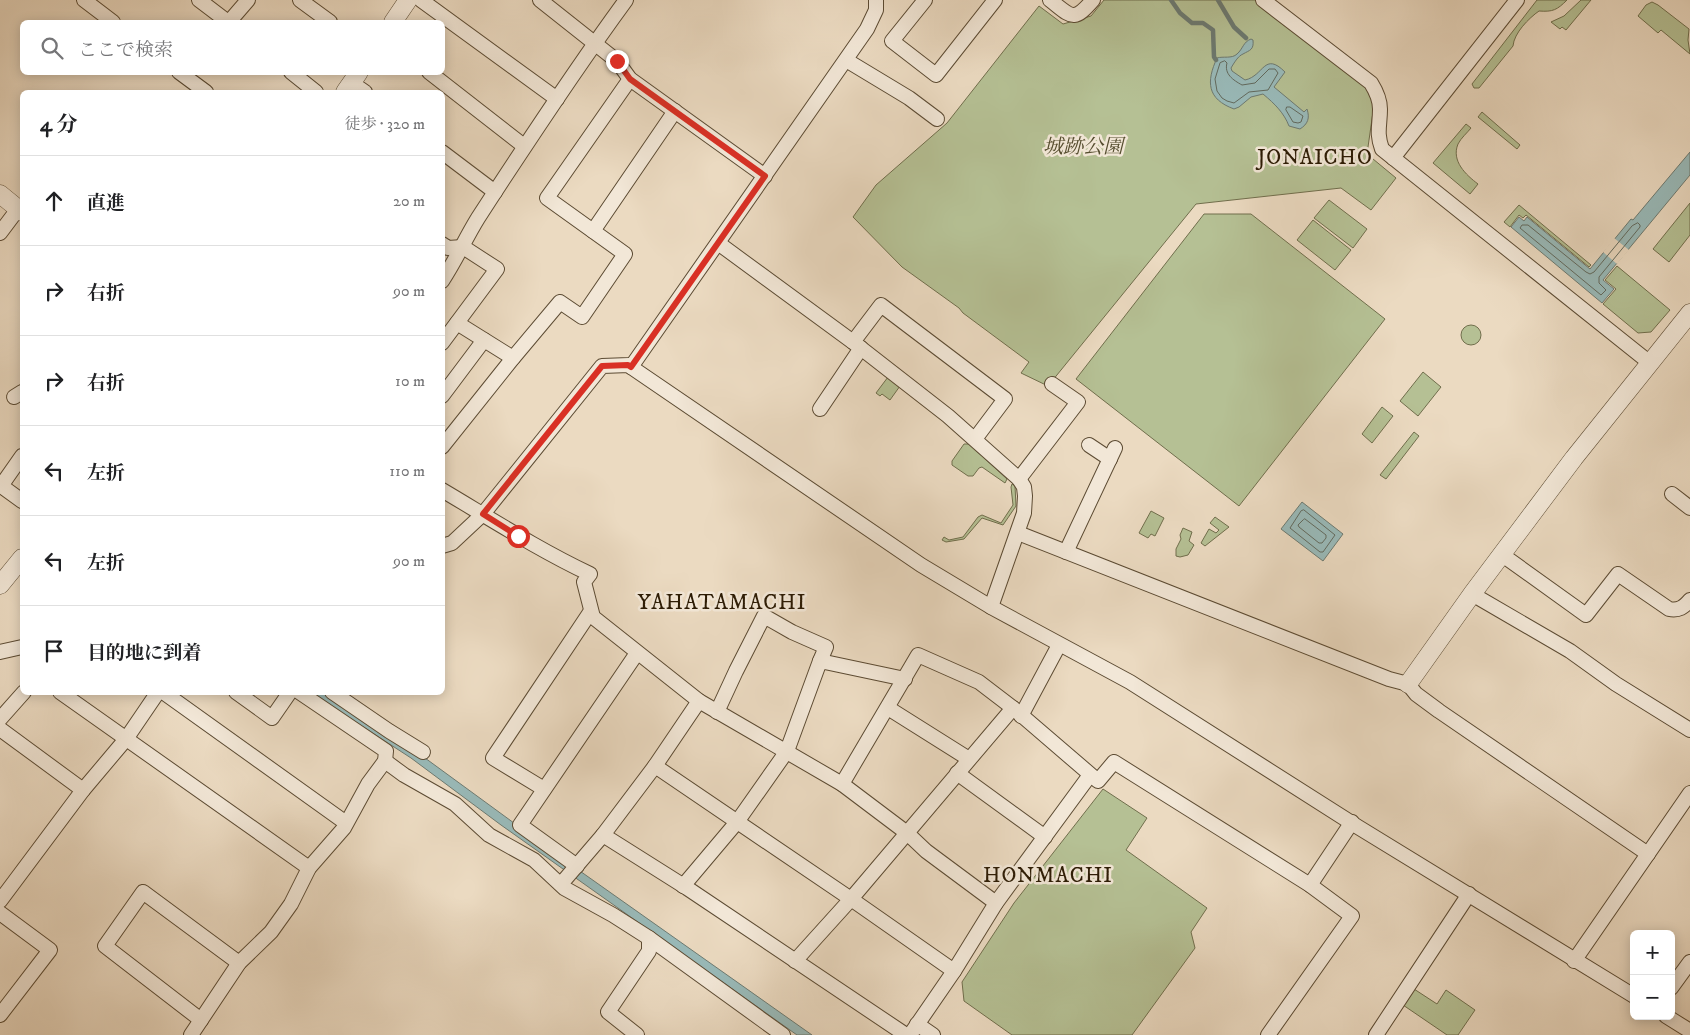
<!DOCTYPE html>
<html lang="ja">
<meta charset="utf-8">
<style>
:root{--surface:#fff;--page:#f2f2f2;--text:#202124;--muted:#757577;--line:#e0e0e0}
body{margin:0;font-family:"IM FELL DW Pica","Noto Serif JP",serif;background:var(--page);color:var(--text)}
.controls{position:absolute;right:15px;bottom:15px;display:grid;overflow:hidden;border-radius:8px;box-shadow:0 2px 12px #0003}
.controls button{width:45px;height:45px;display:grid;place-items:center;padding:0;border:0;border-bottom:1px solid var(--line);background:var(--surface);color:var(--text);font:25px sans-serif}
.stop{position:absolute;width:15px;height:15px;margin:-11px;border:4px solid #d93025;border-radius:50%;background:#fff}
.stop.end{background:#d93025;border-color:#fff;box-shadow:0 1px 5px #0008}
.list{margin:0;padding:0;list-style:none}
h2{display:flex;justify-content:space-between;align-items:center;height:65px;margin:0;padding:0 20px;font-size:21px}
h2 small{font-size:16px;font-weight:400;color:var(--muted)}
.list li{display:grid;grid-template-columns:32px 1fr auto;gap:15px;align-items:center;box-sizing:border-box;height:90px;padding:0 20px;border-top:1px solid var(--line)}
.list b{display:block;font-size:19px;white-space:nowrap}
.list em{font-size:16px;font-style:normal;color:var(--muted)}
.icon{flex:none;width:28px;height:28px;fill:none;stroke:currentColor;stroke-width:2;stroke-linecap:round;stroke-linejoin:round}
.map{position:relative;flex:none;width:1690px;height:1035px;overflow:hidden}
.search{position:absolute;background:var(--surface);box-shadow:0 2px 12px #0003;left:20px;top:20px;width:425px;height:55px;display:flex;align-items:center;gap:12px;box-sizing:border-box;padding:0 18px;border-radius:8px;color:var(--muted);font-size:19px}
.panel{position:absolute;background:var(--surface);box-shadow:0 2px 12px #0003;left:20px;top:90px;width:425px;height:605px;border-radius:8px}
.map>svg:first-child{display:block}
.green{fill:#b5c094;stroke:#706e4c}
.water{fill:#99bab9;stroke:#6d7a71}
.pier{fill:#ebdac1}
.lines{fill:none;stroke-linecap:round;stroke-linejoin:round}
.shore{stroke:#626a5e;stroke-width:1}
.stream{stroke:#6d7a71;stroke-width:4.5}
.minor-casing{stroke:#5c4b33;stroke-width:16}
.tertiary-casing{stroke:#5c4b33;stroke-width:19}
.minor{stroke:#f2e7d7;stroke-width:14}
.tertiary{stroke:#f2e7d7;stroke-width:18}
.route{stroke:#d93025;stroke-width:6}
.labels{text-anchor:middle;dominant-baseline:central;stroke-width:5;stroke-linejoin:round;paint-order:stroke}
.park-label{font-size:20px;font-style:italic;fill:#554d2f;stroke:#f2e7d7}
.neighbourhood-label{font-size:21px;letter-spacing:1px;fill:#2c1b04;stroke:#f2e7d7}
</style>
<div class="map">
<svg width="1690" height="1035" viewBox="0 0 1690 1035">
<rect width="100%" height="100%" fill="#ebdac1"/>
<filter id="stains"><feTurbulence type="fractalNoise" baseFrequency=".004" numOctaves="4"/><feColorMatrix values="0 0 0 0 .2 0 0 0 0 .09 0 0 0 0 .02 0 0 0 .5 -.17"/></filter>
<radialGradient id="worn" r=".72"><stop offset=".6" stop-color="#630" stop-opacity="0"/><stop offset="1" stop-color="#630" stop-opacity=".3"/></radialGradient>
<g class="green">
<polygon points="1104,0 1256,0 1367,87 1374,105 1367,154 1396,178 1371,210 1341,188 1196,204 1048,386 1021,373 1029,362 963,313 959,308 902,267 853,217 876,185 947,123 1039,6 1063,24 1091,16"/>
<path d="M1537 0H1567C1557 10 1553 12 1539 11 1529 18 1514 33 1513 46L1479 88H1474L1472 84Z"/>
<polygon points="1581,0 1591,0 1566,30 1562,27 1560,29 1551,22 1564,16"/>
<polygon points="1652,2 1658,5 1689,29 1688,40 1690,54 1661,30 1658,33 1638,16 1646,5"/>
<polygon points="1482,112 1520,145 1517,149 1478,117"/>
<path d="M1466 124 1471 128C1467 133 1461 138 1458 144 1451 161 1466 175 1478 184L1470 194 1433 163Z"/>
<polygon points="1329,200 1367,229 1353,248 1314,218"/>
<polygon points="1690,203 1690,235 1669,262 1653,249"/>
<polygon points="1519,205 1591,265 1589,267 1526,215 1523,218 1519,215 1510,227 1504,222"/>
<polygon points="1204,214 1251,214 1385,319 1239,506 1076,379"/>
<polygon points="1313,220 1351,250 1335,270 1297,240"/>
<polygon points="1617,266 1670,310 1651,332 1638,333 1603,304 1616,289 1605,280"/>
<circle cx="1471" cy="335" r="10"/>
<polygon points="1423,372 1441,387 1418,416 1400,401"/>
<polygon points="888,377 900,386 890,400 882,394 880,396 876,393"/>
<polygon points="1382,407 1393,416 1372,443 1362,434"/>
<polygon points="1414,432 1419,436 1386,479 1380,475"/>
<polygon points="964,444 969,444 1007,479 1005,483 982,467 979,468 973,476 968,476 952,465 952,461"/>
<polygon points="1012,484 1015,486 1016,506 1003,525 982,518 964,539 946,542 942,540 944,537 949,540 963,537 978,517 982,515 1001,523 1013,505 1011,487"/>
<polygon points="1151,511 1164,518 1155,536 1151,534 1148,538 1139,533"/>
<polygon points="1215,517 1229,527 1205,546 1201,543 1209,529 1216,533 1219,530 1210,523"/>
<polygon points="1183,528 1192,532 1189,541 1194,545 1188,555 1180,557 1176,556 1176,549 1181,539 1180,535"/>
<polygon points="1103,789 1147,818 1126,850 1207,908 1191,932 1195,948 1132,1035 1012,1035 964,1001 962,982 1014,903"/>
<polygon points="1414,989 1437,1004 1446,990 1475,1010 1458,1035 1447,1035 1403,1005"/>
</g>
<g class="water">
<path d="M1251 39 1253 40C1254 50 1250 50 1243 54 1238 56 1234 63 1231 68L1232 71 1245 80C1264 76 1264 51 1285 72L1274 87 1304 112 1307 109C1310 118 1308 124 1300 129L1289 126C1284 113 1275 104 1263 94L1251 97 1239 107 1234 109C1207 99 1206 82 1217 58 1223 56 1232 59 1237 54 1243 49 1243 42 1251 39Z"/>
<polygon points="1690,152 1690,175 1603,280 1614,289 1602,303 1511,227 1519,217 1524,221 1527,217 1590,269 1631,219 1633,220"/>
<polygon points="1302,502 1343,534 1323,561 1281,529"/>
<polygon points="311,693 327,693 410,747 570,864 812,1035 797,1035 501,825 411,758"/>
</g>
<polygon class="pier" points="1614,238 1629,250 1617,264 1603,252"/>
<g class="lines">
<g class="shore">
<path d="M1225 61 1227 63C1224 74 1233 80 1242 85L1255 83 1269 69H1275L1278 73 1268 90 1249 92 1234 103 1227 101 1222 98 1217 91 1215 79 1220 63Z"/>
<polygon points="1287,107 1290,107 1303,116 1301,122 1298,123 1293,122 1286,110"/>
<polygon points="1638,223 1640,225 1640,227 1599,277 1599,283 1606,290 1601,295 1520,228 1522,225 1528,225 1586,272 1590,274 1594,272 1632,226"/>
<polygon points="1304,510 1335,535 1323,552 1320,552 1290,528 1301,511"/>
<polygon points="1305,519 1326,535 1326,538 1322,543 1319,543 1299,527 1298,525 1303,520"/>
</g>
<g class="stream">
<polyline points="1171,0 1180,13 1192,23 1203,23 1213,30 1214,57 1216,60"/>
<polyline points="1218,0 1234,27 1246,38"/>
</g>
<defs>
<g id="minor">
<polyline points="84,0 113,22"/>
<polyline points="199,0 228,22"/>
<polyline points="300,0 330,22"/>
<polyline points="421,0 557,99"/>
<polyline points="540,0 617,61 630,79 765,176"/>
<polyline points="925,0 892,41 936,75 995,0"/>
<path d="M1050 0C1072 17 1073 23 1093 0"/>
<path d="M1263 0 1371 83C1376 91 1380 100 1380 109 1380 126 1376 132 1382 149L1650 363"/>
<polyline points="229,22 248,0"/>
<polyline points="846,60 909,98 937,119"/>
<polyline points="179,72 206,92"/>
<polyline points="291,72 316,92"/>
<polyline points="429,72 524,146"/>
<polyline points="352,83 365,92"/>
<polyline points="442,152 495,192"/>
<polyline points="1393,158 1517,0"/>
<polyline points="593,231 675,111"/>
<polyline points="0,233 18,209"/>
<polyline points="718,243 853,342 948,416 1019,479 1024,487 1025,496 1024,513 991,607"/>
<polyline points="442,244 448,248 463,247 497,269 442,343"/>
<path d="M442 281C456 260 465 239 478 218 526 144 574 71 626 0"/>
<polyline points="457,323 513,358"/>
<polyline points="853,342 881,305 1005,399 975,439"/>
<polyline points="631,367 921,565 991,607 1130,682 1358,827 1634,996"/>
<polyline points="442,396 484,340"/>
<polyline points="14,397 22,392"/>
<polyline points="820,409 861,348"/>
<polyline points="1089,445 1110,459"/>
<polyline points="442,447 513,358 560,302 582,317 625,254 547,198 630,79"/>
<polyline points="1019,479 1078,402 1052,384"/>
<polyline points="0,485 22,501"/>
<polyline points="1,486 22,456"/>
<path d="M442 490C491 519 539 550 590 574L584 582 593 617 699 701"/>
<polyline points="1672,494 1690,508"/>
<polyline points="1018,533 1389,679 1408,684 1416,694 1439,711 1648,854"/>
<polyline points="442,546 452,543 483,514 602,366 629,365 631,367 867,29 876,10 876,0"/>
<polyline points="1066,552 1115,448"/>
<path d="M1501 554 1586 615 1618 574 1669 609C1679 611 1684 607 1690 600"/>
<polyline points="1472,594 1570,651 1616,684 1690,730"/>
<polyline points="0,652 22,647"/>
<polyline points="60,692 309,868"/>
<polyline points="163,692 346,823"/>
<polyline points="236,692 272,718 290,692"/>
<polyline points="332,692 389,731 423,752"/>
<polyline points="888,708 969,759"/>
<polyline points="717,712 736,671 764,616 792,632 826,647 820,661"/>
<polyline points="1021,716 1059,645"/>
<polyline points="0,719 24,692"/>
<polyline points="0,729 83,790"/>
<polyline points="385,761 404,775 455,804 489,835 534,860 564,888 613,915 649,938 649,951 608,1012 637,1035"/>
<polyline points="655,766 851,899 954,971"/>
<polyline points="957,773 1045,837"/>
<polyline points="842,784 918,655 979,682 1013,708 1098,781 1114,762 1310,885 1352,916 1268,1035"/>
<polyline points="544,789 493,758 591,611"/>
<polyline points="577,866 520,825 637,653"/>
<polyline points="561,884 603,835"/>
<polyline points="1310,885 1352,822"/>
<polyline points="683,886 737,822 787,751 820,661 905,679"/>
<polyline points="0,901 83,790 126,739 158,692"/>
<polyline points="0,913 50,950 0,1015"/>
<polyline points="649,938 783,1035"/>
<polyline points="795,961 851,899 1013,708"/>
<polyline points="1574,961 1690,793"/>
<polyline points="1671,988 1690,962"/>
<polyline points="1666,1016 1690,1031"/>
<polyline points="201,1020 105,946 143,892 239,963"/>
<polyline points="917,1024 933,1035"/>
<polyline points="191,1035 239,963 271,932 291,904 309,868 344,828 368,784 385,761 386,751 299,692"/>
<polyline points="906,1035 687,888 603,835 655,766 699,701 842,784 907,833 926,851 996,903"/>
<polyline points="910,1035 954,971 996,903 1090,775"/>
<polyline points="1376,1035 1469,894"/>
</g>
<g id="tertiary">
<polyline points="393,22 408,0"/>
<polyline points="345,92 359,72"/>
<polyline points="0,194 22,212"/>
<polyline points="0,585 22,558"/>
<polyline points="1408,684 1472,594 1574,458 1690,313"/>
</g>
</defs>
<use href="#minor" class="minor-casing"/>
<use href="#tertiary" class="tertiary-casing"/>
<use href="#minor" class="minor"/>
<use href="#tertiary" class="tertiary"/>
</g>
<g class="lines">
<polyline class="route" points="518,536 483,514 602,366 628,365 631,367 765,176 630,79 617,61"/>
</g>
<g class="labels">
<g class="park-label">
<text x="1083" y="147">城跡公園</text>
</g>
<g class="neighbourhood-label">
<text x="1315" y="158">JONAICHO</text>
<text x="722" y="603">YAHATAMACHI</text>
<text x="1048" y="876">HONMACHI</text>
</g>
</g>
<rect width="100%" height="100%" filter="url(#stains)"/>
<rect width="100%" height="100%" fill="url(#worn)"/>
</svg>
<div class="controls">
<button>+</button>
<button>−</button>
</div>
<div class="stop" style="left:518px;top:536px"></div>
<div class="stop end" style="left:617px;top:61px"></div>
<div class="search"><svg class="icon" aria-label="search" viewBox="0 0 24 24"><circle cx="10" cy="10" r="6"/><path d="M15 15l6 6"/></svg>ここで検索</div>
<section class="panel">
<h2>4 分<small>徒歩 · 320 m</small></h2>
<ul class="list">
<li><svg class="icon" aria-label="ahead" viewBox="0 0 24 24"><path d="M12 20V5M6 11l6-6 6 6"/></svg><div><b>直進</b></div><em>20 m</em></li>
<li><svg class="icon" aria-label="right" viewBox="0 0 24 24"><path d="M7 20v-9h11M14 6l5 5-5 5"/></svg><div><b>右折</b></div><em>90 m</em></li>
<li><svg class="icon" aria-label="right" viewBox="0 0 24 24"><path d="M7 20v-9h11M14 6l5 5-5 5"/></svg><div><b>右折</b></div><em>10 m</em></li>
<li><svg class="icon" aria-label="left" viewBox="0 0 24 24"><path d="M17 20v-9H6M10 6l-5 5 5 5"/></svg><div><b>左折</b></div><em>110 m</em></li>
<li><svg class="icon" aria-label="left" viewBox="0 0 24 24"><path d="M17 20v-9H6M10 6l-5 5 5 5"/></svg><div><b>左折</b></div><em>90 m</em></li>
<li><svg class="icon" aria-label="arrive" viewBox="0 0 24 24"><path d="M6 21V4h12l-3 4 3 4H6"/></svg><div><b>目的地に到着</b></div></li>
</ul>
</section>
</div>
